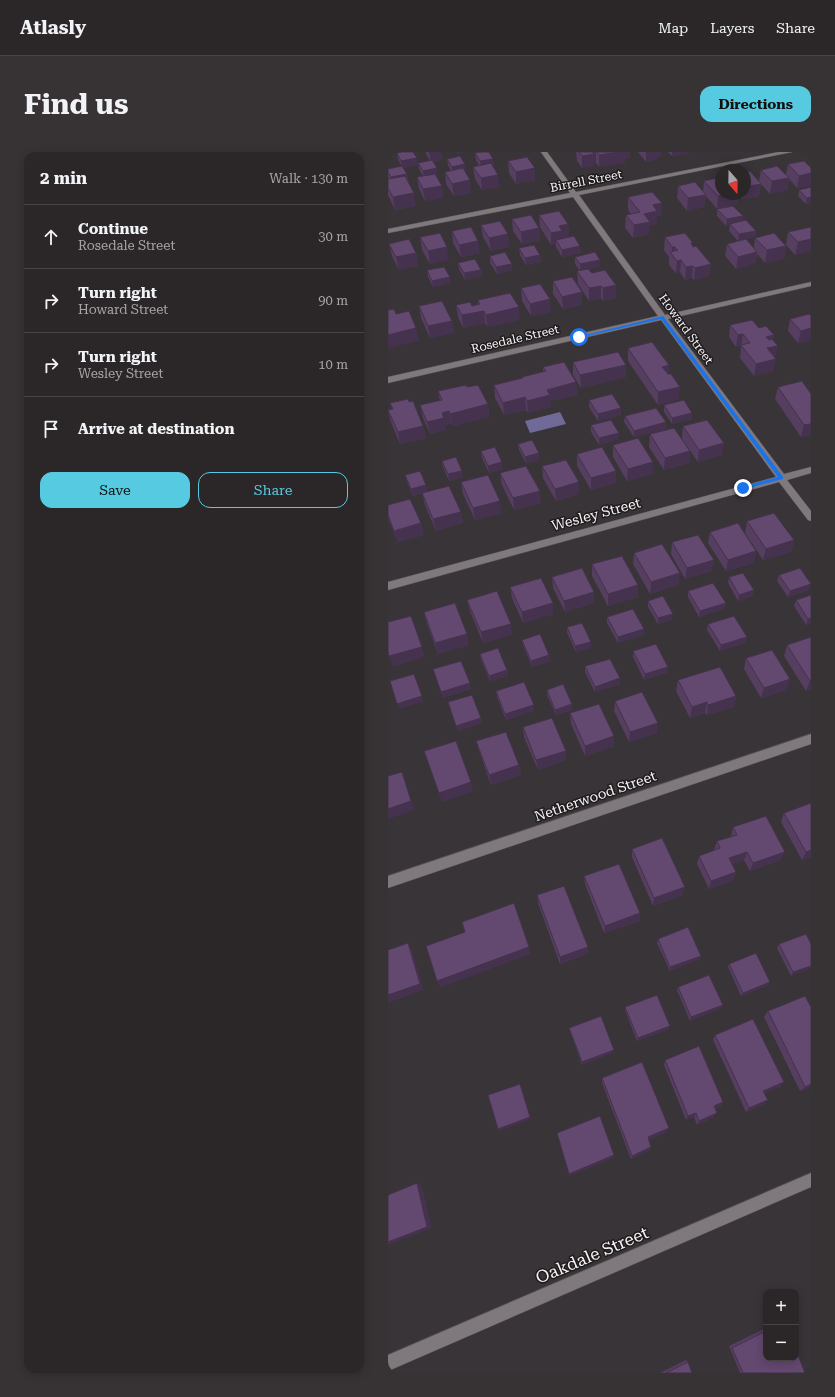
<!DOCTYPE html>
<meta charset="utf-8">
<style>
:root{--surface:#2b2729;--page:#373335;--text:#f1f3f6;--muted:#a6a5a8;--line:#474446;--accent:#55cae0}
body{margin:0;font-family:"Roboto Serif",serif;background:var(--page);color:var(--text)}
.controls{position:absolute;right:12px;bottom:12px;display:grid;overflow:hidden;border-radius:8px;box-shadow:0 2px 10px #0003}
.controls button{width:36px;height:36px;display:grid;place-items:center;padding:0;border:0;border-bottom:1px solid var(--line);background:var(--surface);color:var(--text);font:20px sans-serif}
.compass{position:absolute;left:327px;top:12px;width:36px;height:36px;border-radius:50%;background:var(--surface);box-shadow:0 2px 10px #0003;rotate:160deg}
.stop{position:absolute;width:12px;height:12px;margin:-9px;border:3px solid #1a73e8;border-radius:50%;background:#fff}
.stop.end{background:#1a73e8;border-color:#fff;box-shadow:0 1px 4px #0008}
.list{margin:0;padding:0;list-style:none}
h2{display:flex;justify-content:space-between;align-items:center;height:52px;margin:0;padding:0 16px;font-size:17px}
h2 small{font-size:13px;font-weight:400;color:var(--muted)}
.list li{display:grid;grid-template-columns:26px 1fr auto;gap:12px;align-items:center;box-sizing:border-box;height:64px;padding:0 16px;border-top:1px solid var(--line)}
.list b{display:block;font-size:15px;white-space:nowrap}
.list p{margin:0;font-size:13px;white-space:nowrap;color:var(--muted)}
.list em{font-size:13px;font-style:normal;color:var(--muted)}
.actions{display:flex;gap:8px;padding:12px 16px}
.actions a{flex:1;padding:9px 0;border:1px solid var(--accent);border-radius:12px;text-align:center;font-size:14px;color:var(--accent)}
.actions .main{background:var(--accent);color:#111}
.icon{flex:none;width:22px;height:22px;fill:none;stroke:currentColor;stroke-width:2;stroke-linecap:round;stroke-linejoin:round}
.map{position:relative;flex:none;width:423px;height:1221px;overflow:hidden;border-radius:12px}
header{display:flex;align-items:center;gap:24px;box-sizing:border-box;height:56px;padding:0 20px;background:var(--surface);border-bottom:1px solid var(--line)}
header strong{font-size:19px}
nav{display:flex;gap:22px;margin-inline-start:auto;font-size:14px}
.intro{display:flex;align-items:center;justify-content:space-between;box-sizing:border-box;height:96px;padding:0 24px}
h1{margin:0;font-size:28px}
.button{padding:10px 18px;border-radius:12px;background:var(--accent);color:#111;font-size:14px;font-weight:700}
main{display:flex;gap:24px;padding:0 24px}
aside{flex:1;background:var(--surface);border-radius:12px;box-shadow:0 2px 10px #0003}
.map>svg:first-child{display:block}
.water{fill:#706a98}
.lines{fill:none;stroke-linecap:round;stroke-linejoin:round}
.minor-casing{stroke:#595356;stroke-width:1}
.minor{fill:#7f797d;fill-rule:evenodd}
.wall{fill:#553e5f}
.shaded-wall{fill:#45324e}
.building{fill:#63486f;stroke:#45324e}
.route{fill:#1a73e8}
.labels{text-anchor:middle;dominant-baseline:central;stroke-width:3;stroke-linejoin:round;paint-order:stroke}
.far-street-label{font-size:12px;fill:#f7f3f5;stroke:#1f1c1e}
.street-label{font-size:14px;fill:#f7f3f5;stroke:#1f1c1e}
.near-street-label{font-size:17px;fill:#f7f3f5;stroke:#1f1c1e}
</style>
<header>
<strong>Atlasly</strong>
<nav><a>Map</a><a>Layers</a><a>Share</a></nav>
</header>
<div class="intro"><h1>Find us</h1><a class="button">Directions</a></div>
<main>
<aside>
<h2>2 min<small>Walk · 130 m</small></h2>
<ul class="list">
<li><svg class="icon" aria-label="ahead" viewBox="0 0 24 24"><path d="M12 20V5M6 11l6-6 6 6"/></svg><div><b>Continue</b><p>Rosedale Street</p></div><em>30 m</em></li>
<li><svg class="icon" aria-label="right" viewBox="0 0 24 24"><path d="M7 20v-9h11M14 6l5 5-5 5"/></svg><div><b>Turn right</b><p>Howard Street</p></div><em>90 m</em></li>
<li><svg class="icon" aria-label="right" viewBox="0 0 24 24"><path d="M7 20v-9h11M14 6l5 5-5 5"/></svg><div><b>Turn right</b><p>Wesley Street</p></div><em>10 m</em></li>
<li><svg class="icon" aria-label="arrive" viewBox="0 0 24 24"><path d="M6 21V4h12l-3 4 3 4H6"/></svg><div><b>Arrive at destination</b></div></li>
</ul>
<div class="actions"><a class="main">Save</a><a>Share</a></div>
</aside>
<div class="map">
<svg width="423" height="1221" viewBox="0 0 423 1221">
<rect width="100%" height="100%" fill="#393437"/>
<polygon class="water" points="172,260 178,272 142,281 137,269"/>
<g class="lines">
<defs>
<g id="minor">
<polygon points="153,0 159,0 188,40 391,0 404,0 191,43 277,163 423,130 423,134 280,167 396,322 423,315 423,321 399,328 423,359 423,369 420,368 391,330 0,438 0,430 388,325 273,168 0,231 0,225 270,164 185,45 0,81 0,77 182,41"/>
<polygon points="423,582 423,592 0,736 0,724"/>
<polygon points="423,1021 423,1035 0,1219 0,1203"/>
</g>
</defs>
<use href="#minor" class="minor-casing"/>
<use href="#minor" class="minor"/>
</g>
<g class="wall">
<polygon points="38,0 53,0 54,8 45,10 49,23 48,23 54,34 55,46 37,49 31,37 29,25 35,24 31,17 30,11 42,9 38,2"/>
<polygon points="188,0 242,0 242,6 237,7 237,11 211,15 208,11 206,11 206,14 194,16 189,9"/>
<polygon points="250,0 273,0 273,4 269,5 269,7 258,10"/>
<polygon points="280,0 301,0 301,1 284,4"/>
<polygon points="9,1 30,13 15,16 19,22 20,28 28,54 7,58 0,43 0,27 1,27 0,25 0,17 14,14 10,8"/>
<polygon points="87,1 106,13 105,13 112,35 94,38 87,27 85,15 91,13 88,8"/>
<polygon points="59,7 78,19 76,19 83,41 66,44 58,32 57,20 63,19 60,13"/>
<polygon points="120,9 147,16 147,28 128,32 121,21"/>
<polygon points="400,12 423,16 423,33 409,36 401,27 399,38 382,42 373,32 371,44 355,47 350,43 349,52 329,57 318,44 316,55 299,59 289,46 290,34 315,39 316,29 333,42 357,42 371,29 373,18 398,23"/>
<polygon points="423,35 423,51 418,52 410,44 411,38"/>
<polygon points="240,45 274,51 273,64 269,64 269,72 262,73 261,82 245,86 237,76 238,63 243,62 240,58"/>
<polygon points="329,57 355,64 354,69 368,79 367,85 358,87 366,96 367,86 398,94 396,107 377,111 369,102 367,112 348,117 337,104 339,92 350,89 341,79 342,73 338,74 329,64"/>
<polygon points="151,63 180,72 181,84 174,86 174,87 192,94 193,101 174,105 168,95 168,93 163,93 152,75"/>
<polygon points="124,67 151,76 152,88 134,92 125,79"/>
<polygon points="93,73 120,82 121,95 103,99 95,85"/>
<polygon points="423,75 423,99 407,103 398,93 400,80"/>
<polygon points="64,79 92,101 73,105 65,91"/>
<polygon points="32,85 61,108 42,112 34,98"/>
<polygon points="277,85 305,94 323,112 321,124 306,128 304,126 297,128 292,120 288,121 281,113 281,105 276,98"/>
<polygon points="1,92 28,101 30,114 11,118 4,104"/>
<polygon points="131,96 152,103 153,110 138,113 132,103"/>
<polygon points="102,104 124,118 109,122 102,111"/>
<polygon points="187,105 212,115 201,117 204,121 228,133 228,146 215,149 213,146 201,149 190,132 189,119 192,119 187,112"/>
<polygon points="70,111 93,118 94,124 77,128 71,117"/>
<polygon points="39,118 63,131 45,135 40,125"/>
<polygon points="165,129 194,140 194,153 175,157 165,142"/>
<polygon points="133,136 163,160 143,164 134,149"/>
<polygon points="90,148 132,168 99,175 97,171 75,176 70,165 68,153 84,154 90,153"/>
<polygon points="31,154 64,169 66,181 42,186 33,166"/>
<polygon points="423,164 423,188 410,191 400,179 402,167"/>
<polygon points="342,173 371,176 386,183 385,188 387,206 385,219 366,224 352,206 353,194 348,195 341,185"/>
<polygon points="240,196 281,213 280,222 291,247 270,253 240,209"/>
<polygon points="185,210 238,213 238,225 193,236 185,223"/>
<polygon points="155,215 188,230 189,243 162,249 163,255 140,261 138,258 116,263 107,246 106,233 134,226 134,225 155,220"/>
<polygon points="79,235 100,252 101,265 64,274 63,271 58,273 58,278 42,282 35,266 32,253 52,249 50,239"/>
<polygon points="390,235 423,283 413,285 387,247"/>
<polygon points="201,248 233,263 210,269 201,255"/>
<polygon points="21,250 35,274 38,286 12,292 3,270 0,258 4,257 2,251"/>
<polygon points="276,253 304,267 284,272 276,260"/>
<polygon points="237,264 278,277 246,285 236,270"/>
<polygon points="203,273 231,287 211,293 203,280"/>
<polygon points="295,274 334,303 310,310 294,287"/>
<polygon points="262,282 302,299 301,311 276,318 261,295"/>
<polygon points="130,292 151,301 151,308 138,311 131,298"/>
<polygon points="225,293 265,322 239,329 225,305"/>
<polygon points="93,299 115,317 101,321 94,306"/>
<polygon points="189,302 228,319 228,331 203,338 189,314"/>
<polygon points="54,309 75,325 61,329 55,315"/>
<polygon points="154,314 191,330 191,342 168,349 155,326"/>
<polygon points="112,321 153,351 126,358 114,333"/>
<polygon points="17,323 38,333 39,339 73,360 75,371 48,379 37,353 34,341 25,344 19,330"/>
<polygon points="73,330 114,361 87,368 75,342"/>
<polygon points="0,353 33,371 36,383 10,390 0,366"/>
<polygon points="359,369 406,388 403,400 375,408 357,381"/>
<polygon points="322,380 368,399 366,411 338,419 320,391"/>
<polygon points="284,390 324,419 297,427 283,402"/>
<polygon points="246,401 292,421 290,433 262,442 245,412"/>
<polygon points="204,412 250,433 250,445 220,454 204,424"/>
<polygon points="391,423 421,438 400,445 389,429"/>
<polygon points="164,425 206,440 206,451 177,460 165,436"/>
<polygon points="341,425 366,438 364,444 350,449 340,431"/>
<polygon points="122,435 165,462 135,471 124,446"/>
<polygon points="300,439 336,457 311,465 300,445"/>
<polygon points="79,448 124,483 95,491 82,459"/>
<polygon points="408,448 423,471 418,473 406,454"/>
<polygon points="260,449 284,468 270,472 260,455"/>
<polygon points="36,460 81,493 50,502 39,472"/>
<polygon points="219,465 256,477 256,483 230,491 219,471"/>
<polygon points="320,472 357,491 332,499 319,478"/>
<polygon points="179,475 203,490 203,496 188,500 179,481"/>
<polygon points="423,485 423,537 418,539 396,504 399,493"/>
<polygon points="134,488 161,503 162,509 144,515 135,493"/>
<polygon points="245,499 280,515 280,520 256,528 245,505"/>
<polygon points="92,502 119,518 120,524 102,529 93,508"/>
<polygon points="358,506 399,538 373,546 356,517"/>
<polygon points="197,514 232,532 207,540 197,520"/>
<polygon points="45,517 83,537 55,546"/>
<polygon points="290,528 348,544 346,555 319,563 317,561 302,566 288,539"/>
<polygon points="159,538 184,558 168,563 159,543"/>
<polygon points="108,539 146,559 118,568 109,545"/>
<polygon points="227,549 269,581 241,590 226,559"/>
<polygon points="60,550 93,566 94,571 70,579"/>
<polygon points="182,561 226,584 226,594 197,604 183,572"/>
<polygon points="135,575 178,608 150,618 136,585"/>
<polygon points="88,589 131,613 133,623 103,633 91,599"/>
<polygon points="423,651 423,705 414,708 393,670 396,661"/>
<polygon points="345,675 393,708 362,719 356,708 344,712 348,720 345,729 321,737 309,712 311,704 326,698 329,689 343,685"/>
<polygon points="244,697 295,743 265,754 244,705"/>
<polygon points="196,724 252,769 216,781 197,732"/>
<polygon points="149,743 200,795 200,802 172,812 150,751"/>
<polygon points="270,787 312,807 282,819 269,791"/>
<polygon points="391,792 423,792 403,824 389,796"/>
<polygon points="341,812 382,830 380,833 353,844 340,815"/>
<polygon points="290,835 335,853 333,856 302,869 289,838"/>
<polygon points="237,855 281,877 249,889 237,858"/>
<polygon points="380,859 423,935 412,939 376,865"/>
<polygon points="181,876 226,898 226,900 194,913 182,879"/>
<polygon points="327,883 396,930 392,935 376,941 376,952 358,960 325,888"/>
<polygon points="277,908 335,950 333,954 327,957 326,965 309,973 306,965 298,968 276,913"/>
<polygon points="214,926 279,980 261,988 263,995 262,998 243,1007 214,931"/>
<polygon points="378,1176 378,1206 417,1221 352,1221 341,1194"/>
<polygon points="298,1208 300,1210 304,1221 272,1221"/>
</g>
<g class="shaded-wall">
<polygon points="41,0 53,0 54,8 43,10"/>
<polygon points="68,0 80,0 69,2"/>
<polygon points="204,0 208,0 208,11 206,11 206,14 194,16 194,4"/>
<polygon points="232,0 242,0 242,6 237,7 237,11 211,15 211,3"/>
<polygon points="258,0 273,0 273,4 269,5 269,7 258,10"/>
<polygon points="284,0 301,0 301,1 284,4"/>
<polygon points="29,6 30,13 15,16 13,9"/>
<polygon points="105,7 106,13 93,16 92,9"/>
<polygon points="77,12 78,19 64,22 64,15"/>
<polygon points="49,16 49,23 36,26 35,19"/>
<polygon points="147,16 147,28 128,32 128,20"/>
<polygon points="423,21 423,33 409,36 411,24"/>
<polygon points="19,22 20,29 4,32 3,25"/>
<polygon points="110,23 112,35 94,38 93,26"/>
<polygon points="401,26 399,38 382,42 384,29"/>
<polygon points="82,28 83,41 66,44 64,32"/>
<polygon points="373,32 371,44 355,47 355,42 357,42 357,35"/>
<polygon points="54,34 55,46 37,49 35,37"/>
<polygon points="26,41 28,54 7,58 5,45"/>
<polygon points="341,42 350,42 349,52 329,57 330,44"/>
<polygon points="318,43 316,55 299,59 300,46"/>
<polygon points="423,45 423,51 418,52 419,46"/>
<polygon points="274,51 273,64 269,64 269,72 262,73 261,82 245,86 246,73 265,53"/>
<polygon points="355,64 354,71 342,72 342,73 338,74 339,67"/>
<polygon points="180,72 181,84 174,86 175,91 168,88 168,93 163,93 163,81 171,74"/>
<polygon points="151,76 152,88 134,92 133,80"/>
<polygon points="368,79 367,85 350,89 351,82"/>
<polygon points="120,82 121,95 103,99 101,86"/>
<polygon points="423,82 423,99 407,103 410,90"/>
<polygon points="90,89 92,101 73,105 71,93"/>
<polygon points="192,94 193,101 174,105 174,98"/>
<polygon points="398,94 396,107 377,111 379,98"/>
<polygon points="59,95 61,108 42,112 40,99"/>
<polygon points="284,95 287,95 286,106 284,103"/>
<polygon points="369,100 367,112 348,117 350,105"/>
<polygon points="28,101 30,114 11,118 8,105"/>
<polygon points="152,103 153,110 138,113 137,106"/>
<polygon points="212,108 212,115 192,119 192,112"/>
<polygon points="293,108 292,120 288,121 289,109"/>
<polygon points="124,112 124,118 109,122 108,115"/>
<polygon points="323,112 321,124 306,128 307,116"/>
<polygon points="305,114 304,126 297,128 298,115"/>
<polygon points="93,118 94,124 77,128 76,121"/>
<polygon points="62,125 63,131 45,135 44,129"/>
<polygon points="228,133 228,146 215,149 215,136"/>
<polygon points="213,134 213,146 201,149 201,136"/>
<polygon points="194,140 194,153 175,157 174,145"/>
<polygon points="162,147 163,160 143,164 142,152"/>
<polygon points="131,155 132,168 99,175 98,163"/>
<polygon points="96,159 97,171 75,176 74,163"/>
<polygon points="64,169 66,181 42,186 40,174"/>
<polygon points="28,176 31,189 1,196 0,191 0,183"/>
<polygon points="423,176 423,188 410,191 413,179"/>
<polygon points="355,182 353,194 348,195 350,183"/>
<polygon points="386,183 383,195 390,194 387,206 377,209 378,185"/>
<polygon points="388,207 385,219 366,224 368,212"/>
<polygon points="238,213 238,225 193,236 192,223"/>
<polygon points="281,213 280,226 274,215"/>
<polygon points="188,230 189,243 162,249 163,255 140,261 139,249 159,238"/>
<polygon points="292,235 291,247 270,253 270,240"/>
<polygon points="137,245 138,258 116,263 115,251"/>
<polygon points="100,252 101,265 64,274 62,262"/>
<polygon points="233,256 233,263 210,269 210,262"/>
<polygon points="61,259 63,271 58,273 58,278 42,282 39,270 54,261"/>
<polygon points="304,261 304,267 284,272 284,266"/>
<polygon points="278,270 278,277 246,285 246,279"/>
<polygon points="423,272 423,283 413,285 416,273"/>
<polygon points="35,274 38,286 12,292 10,280"/>
<polygon points="231,281 231,287 211,293 211,286"/>
<polygon points="336,291 334,303 310,310 311,298"/>
<polygon points="302,299 301,311 276,318 277,306"/>
<polygon points="151,301 151,308 138,311 137,305"/>
<polygon points="114,310 115,317 101,321 100,314"/>
<polygon points="265,310 265,322 239,329 240,317"/>
<polygon points="74,319 75,325 61,329 60,322"/>
<polygon points="228,319 228,331 203,338 203,326"/>
<polygon points="191,330 191,342 168,349 167,337"/>
<polygon points="38,333 39,340 25,344 23,337"/>
<polygon points="152,339 153,351 126,358 125,346"/>
<polygon points="112,349 114,361 87,368 85,356"/>
<polygon points="73,360 75,371 48,379 45,367"/>
<polygon points="33,371 36,383 10,390 6,379"/>
<polygon points="406,388 403,400 375,408 378,397"/>
<polygon points="368,399 366,411 338,419 340,408"/>
<polygon points="326,408 324,419 297,427 299,416"/>
<polygon points="292,421 290,433 262,442 263,430"/>
<polygon points="423,432 421,438 400,445 402,439"/>
<polygon points="250,433 250,445 220,454 220,442"/>
<polygon points="366,438 364,444 350,449 351,443"/>
<polygon points="206,440 206,451 177,460 176,449"/>
<polygon points="165,451 165,462 135,471 134,460"/>
<polygon points="338,451 336,457 311,465 312,459"/>
<polygon points="285,462 284,468 270,472 270,466"/>
<polygon points="423,466 423,471 418,473 420,467"/>
<polygon points="123,472 124,483 95,491 93,480"/>
<polygon points="256,477 256,483 230,491 230,485"/>
<polygon points="79,482 81,493 50,502 47,491"/>
<polygon points="359,485 357,491 332,499 333,493"/>
<polygon points="203,490 203,496 188,500 187,494"/>
<polygon points="34,495 37,505 5,515 1,504"/>
<polygon points="161,503 162,509 144,515 143,509"/>
<polygon points="280,515 280,520 256,528 257,522"/>
<polygon points="119,518 120,524 102,529 101,524"/>
<polygon points="232,526 232,532 207,540 207,535"/>
<polygon points="402,527 399,538 373,546 376,536"/>
<polygon points="423,528 423,537 418,539 422,529"/>
<polygon points="82,531 83,537 55,546 53,540"/>
<polygon points="34,544 35,550 11,557 9,552"/>
<polygon points="348,544 346,555 319,563 320,553"/>
<polygon points="319,550 317,561 302,566 304,555"/>
<polygon points="184,552 184,558 168,563 167,558"/>
<polygon points="146,553 146,559 118,568 117,562"/>
<polygon points="93,566 94,571 70,579 68,574"/>
<polygon points="270,571 269,581 241,590 242,580"/>
<polygon points="226,584 226,594 197,604 197,594"/>
<polygon points="178,599 178,608 150,618 148,608"/>
<polygon points="131,613 133,623 103,633 101,623"/>
<polygon points="14,620 27,658 0,667 0,657"/>
<polygon points="83,630 85,640 54,650 51,641"/>
<polygon points="423,698 423,705 414,708 418,700"/>
<polygon points="359,700 356,708 338,714 341,706"/>
<polygon points="397,700 393,708 362,719 365,711"/>
<polygon points="348,720 345,729 321,737 323,729"/>
<polygon points="297,735 295,743 265,754 266,746"/>
<polygon points="252,761 252,769 216,781 217,774"/>
<polygon points="20,791 24,798 36,838 0,851 0,843"/>
<polygon points="141,795 143,802 52,836 49,829"/>
<polygon points="200,795 200,802 172,812 172,805"/>
<polygon points="313,804 312,807 282,819 282,815"/>
<polygon points="423,814 423,816 403,824 405,820"/>
<polygon points="382,830 380,833 353,844 355,841"/>
<polygon points="335,853 333,856 302,869 303,865"/>
<polygon points="282,874 281,877 249,889 250,886"/>
<polygon points="226,898 226,900 194,913 194,910"/>
<polygon points="396,930 392,935 372,943 375,939"/>
<polygon points="423,932 423,935 412,939 417,935"/>
<polygon points="133,934 143,967 112,979 110,977"/>
<polygon points="380,948 376,952 358,960 361,956"/>
<polygon points="335,950 333,954 324,958 326,954"/>
<polygon points="308,961 306,965 298,968 300,964"/>
<polygon points="329,961 326,965 309,973 311,969"/>
<polygon points="281,976 279,980 259,989 260,985"/>
<polygon points="263,995 262,998 243,1007 244,1004"/>
<polygon points="226,1003 225,1006 182,1024 181,1022"/>
<polygon points="29,1031 34,1034 44,1076 0,1093 0,1090"/>
</g>
<g class="building">
<polygon points="14,0 25,0 29,6 13,9 9,1"/>
<polygon points="93,0 101,0 105,7 92,9 87,1"/>
<polygon points="191,0 204,0 206,2 194,4"/>
<polygon points="209,0 232,0 211,3"/>
<polygon points="72,4 77,12 64,15 59,7"/>
<polygon points="139,5 147,16 128,20 120,9"/>
<polygon points="44,8 49,16 35,19 30,11"/>
<polygon points="416,9 423,16 423,21 411,24 400,12"/>
<polygon points="103,11 110,23 93,26 85,15"/>
<polygon points="14,14 19,22 3,25 0,20 0,17"/>
<polygon points="389,14 401,26 384,29 373,18"/>
<polygon points="75,16 82,28 64,32 57,20"/>
<polygon points="362,19 373,32 357,35 357,21"/>
<polygon points="47,22 54,34 35,37 29,25"/>
<polygon points="17,24 26,41 5,45 0,36 0,27"/>
<polygon points="333,25 333,42 341,42 330,44 316,29"/>
<polygon points="307,30 318,43 300,46 290,34"/>
<polygon points="423,35 423,45 419,46 411,38"/>
<polygon points="264,40 274,51 265,53 269,59 256,62 262,70 246,73 238,63 252,60 240,45"/>
<polygon points="345,54 355,64 339,67 329,57"/>
<polygon points="171,59 180,72 171,74 174,79 163,81 151,63"/>
<polygon points="143,63 151,76 133,80 124,67"/>
<polygon points="358,68 368,79 351,82 342,72"/>
<polygon points="112,69 120,82 101,86 93,73"/>
<polygon points="83,75 90,89 71,93 64,79"/>
<polygon points="423,75 423,87 410,90 400,80"/>
<polygon points="52,81 59,95 40,99 32,85"/>
<polygon points="297,81 305,91 303,91 305,95 308,94 323,112 307,116 305,114 298,115 293,108 289,109 282,100 290,98 287,95 284,95 277,85"/>
<polygon points="386,81 398,94 379,98 367,86"/>
<polygon points="186,84 192,94 174,98 168,88"/>
<polygon points="21,87 28,101 8,105 1,92"/>
<polygon points="358,87 369,100 350,105 339,92"/>
<polygon points="146,93 152,103 137,106 131,96"/>
<polygon points="117,100 124,112 108,115 102,104"/>
<polygon points="207,100 212,108 192,112 187,105"/>
<polygon points="87,107 93,118 76,121 70,111"/>
<polygon points="56,115 62,125 44,129 39,118"/>
<polygon points="200,117 204,121 217,118 228,133 215,136 213,134 201,136 189,119"/>
<polygon points="184,125 194,140 174,145 165,129"/>
<polygon points="152,132 162,147 142,152 133,136"/>
<polygon points="122,141 131,155 98,163 96,159 74,163 68,153 82,150 84,154 92,152 90,148"/>
<polygon points="54,149 64,169 40,174 31,154"/>
<polygon points="6,157 8,162 21,159 28,176 0,183 0,158"/>
<polygon points="421,162 423,164 423,176 413,179 402,167"/>
<polygon points="364,168 371,176 378,174 386,183 378,185 381,188 384,187 390,194 379,196 388,207 368,212 353,193 362,191 355,182 350,183 342,173"/>
<polygon points="264,190 281,213 274,215 280,222 283,222 292,235 270,240 240,196"/>
<polygon points="230,200 238,213 192,223 185,210"/>
<polygon points="176,210 188,230 159,238 162,243 139,249 137,245 115,251 106,233 135,226 134,225 158,219 155,215"/>
<polygon points="414,229 423,242 423,272 416,273 390,235"/>
<polygon points="78,233 79,235 90,233 100,252 62,262 61,259 54,261 56,266 39,270 32,253 54,248 50,239"/>
<polygon points="224,242 233,256 210,262 201,248"/>
<polygon points="20,247 21,250 25,249 35,274 10,280 0,258 5,257 2,251"/>
<polygon points="296,248 304,261 284,266 276,253"/>
<polygon points="268,256 278,270 246,279 237,264"/>
<polygon points="223,268 231,281 211,286 203,273"/>
<polygon points="319,268 336,291 311,298 295,274"/>
<polygon points="286,276 302,299 277,306 262,282"/>
<polygon points="250,286 265,310 240,317 225,293"/>
<polygon points="144,288 151,301 137,305 130,292"/>
<polygon points="107,295 114,310 100,314 93,299"/>
<polygon points="214,295 228,319 203,326 189,302"/>
<polygon points="68,305 74,319 60,322 54,309"/>
<polygon points="178,308 191,330 167,337 154,314"/>
<polygon points="138,314 152,339 125,346 112,321"/>
<polygon points="32,319 38,333 23,337 17,323"/>
<polygon points="100,323 112,349 85,356 73,330"/>
<polygon points="61,334 73,360 45,367 34,341"/>
<polygon points="22,347 33,371 6,379 0,363 0,353"/>
<polygon points="386,361 406,388 378,397 359,369"/>
<polygon points="350,371 368,399 340,408 322,380"/>
<polygon points="310,383 326,408 299,416 284,390"/>
<polygon points="274,392 292,421 263,430 246,401"/>
<polygon points="234,404 250,433 220,442 204,412"/>
<polygon points="194,416 206,440 176,449 164,425"/>
<polygon points="412,416 423,432 402,439 391,423"/>
<polygon points="355,421 366,438 351,443 341,425"/>
<polygon points="153,426 165,451 134,460 122,435"/>
<polygon points="325,431 338,451 312,459 300,439"/>
<polygon points="109,439 123,472 93,480 79,448"/>
<polygon points="423,443 423,466 420,467 408,448"/>
<polygon points="275,444 285,462 270,466 260,449"/>
<polygon points="67,451 79,482 47,491 36,460"/>
<polygon points="245,457 256,477 230,485 219,465"/>
<polygon points="23,464 34,495 1,504 0,500 0,470"/>
<polygon points="346,464 359,485 333,493 320,472"/>
<polygon points="194,471 203,490 187,494 179,475"/>
<polygon points="152,482 161,503 143,509 134,488"/>
<polygon points="423,485 423,528 422,529 399,493"/>
<polygon points="268,492 280,515 257,522 245,499"/>
<polygon points="110,496 119,518 101,524 92,502"/>
<polygon points="384,498 402,527 376,536 358,506"/>
<polygon points="222,507 232,526 207,535 197,514"/>
<polygon points="73,509 82,531 53,540 45,517"/>
<polygon points="332,515 348,544 320,553 319,550 304,555 290,528"/>
<polygon points="26,522 34,544 9,552 2,529"/>
<polygon points="136,530 146,553 117,562 108,539"/>
<polygon points="175,532 184,552 167,558 159,538"/>
<polygon points="254,540 270,571 242,580 227,549"/>
<polygon points="84,543 93,566 68,574 60,550"/>
<polygon points="211,552 226,584 197,594 182,561"/>
<polygon points="164,566 178,599 148,608 135,575"/>
<polygon points="118,580 131,613 101,623 88,589"/>
<polygon points="68,589 83,630 51,641 36,599"/>
<polygon points="14,620 23,649 0,657 0,624"/>
<polygon points="423,651 423,698 418,700 396,661"/>
<polygon points="378,664 397,700 365,711 359,700 341,706 348,720 323,729 311,704 332,696 329,689 349,683 345,675"/>
<polygon points="274,686 297,735 266,746 244,697"/>
<polygon points="231,712 252,761 217,774 196,724"/>
<polygon points="176,734 200,795 172,805 149,743"/>
<polygon points="126,751 141,795 49,829 38,794 77,780 74,770"/>
<polygon points="300,775 313,804 282,815 270,787"/>
<polygon points="418,782 423,792 423,814 405,820 391,792"/>
<polygon points="20,791 32,832 0,843 0,798"/>
<polygon points="368,801 382,830 355,841 341,812"/>
<polygon points="321,823 335,853 303,865 290,835"/>
<polygon points="269,843 282,874 250,886 237,855"/>
<polygon points="417,844 423,855 423,932 417,935 380,859"/>
<polygon points="213,864 226,898 194,910 181,876"/>
<polygon points="365,867 396,930 375,939 380,948 361,956 327,883"/>
<polygon points="311,894 335,950 326,954 329,961 311,969 308,961 300,964 277,908"/>
<polygon points="254,910 281,976 260,985 263,995 244,1004 214,926"/>
<polygon points="132,932 142,965 110,977 100,943"/>
<polygon points="212,964 226,1003 181,1022 169,981"/>
<polygon points="29,1031 39,1075 0,1090 0,1043"/>
<polygon points="378,1179 378,1206 408,1206 408,1198 417,1221 355,1221 344,1196"/>
<polygon points="300,1210 304,1221 278,1221"/>
</g>
<polygon class="route" points="275,164 395,325 395,327 353,338 353,335 390,325 273,167 191,186 189,185"/>
<g class="labels">
<g class="far-street-label">
<text transform="translate(198 29) rotate(-11)">Birrell Street</text>
<text transform="translate(298 177) rotate(54)">Howard Street</text>
<text transform="translate(127 187) rotate(-13)">Rosedale Street</text>
</g>
<g class="street-label">
<text transform="translate(208 362) rotate(-15)">Wesley Street</text>
<text transform="translate(207 644) rotate(-19)">Netherwood Street</text>
</g>
<g class="near-street-label">
<text transform="translate(204 1103) rotate(-23)">Oakdale Street</text>
</g>
</g>
</svg>
<div class="controls">
<button>+</button>
<button>−</button>
</div>
<svg class="compass" viewBox="-18 -18 36 36"><path d="M0-13l5 13h-10z" fill="#e53935"/><path d="M0 13l5-13h-10z" fill="#a6a5a8"/></svg>
<div class="stop" style="left:191px;top:185px"></div>
<div class="stop end" style="left:355px;top:336px"></div>
</div>
</main>
